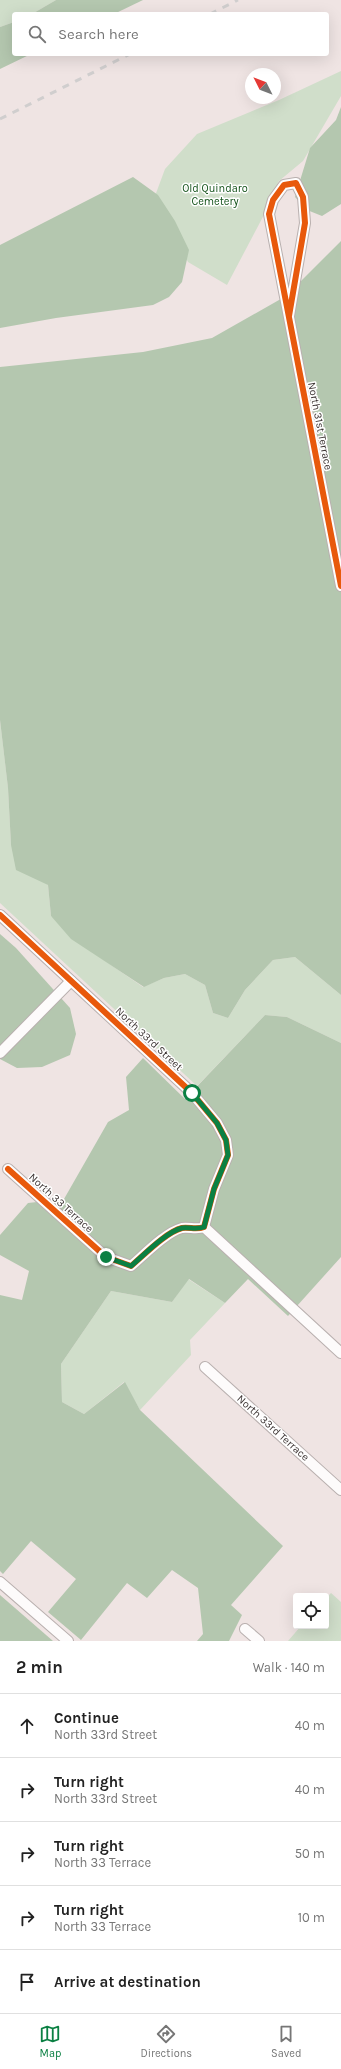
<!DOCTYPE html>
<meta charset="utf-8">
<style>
:root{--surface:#fff;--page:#f2f2f2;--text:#222;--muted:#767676;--line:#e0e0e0;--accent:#0b8043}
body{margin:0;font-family:Karla,sans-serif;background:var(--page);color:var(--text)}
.controls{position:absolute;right:12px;bottom:12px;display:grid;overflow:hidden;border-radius:4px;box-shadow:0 4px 16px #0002}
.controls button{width:36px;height:36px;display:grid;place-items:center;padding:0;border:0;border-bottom:1px solid var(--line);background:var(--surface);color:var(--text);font:20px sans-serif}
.compass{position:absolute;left:245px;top:68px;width:36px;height:36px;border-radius:50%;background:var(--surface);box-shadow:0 4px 16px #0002;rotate:312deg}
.stop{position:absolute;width:12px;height:12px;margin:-9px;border:3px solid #0b8043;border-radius:50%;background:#fff}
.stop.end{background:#0b8043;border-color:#fff;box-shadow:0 1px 4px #0008}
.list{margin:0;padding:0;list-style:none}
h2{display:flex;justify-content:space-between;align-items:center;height:52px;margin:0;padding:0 16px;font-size:17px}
h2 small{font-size:13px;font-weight:400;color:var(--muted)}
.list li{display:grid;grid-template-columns:26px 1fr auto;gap:12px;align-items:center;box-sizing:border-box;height:64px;padding:0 16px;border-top:1px solid var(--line)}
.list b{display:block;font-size:15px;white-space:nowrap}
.list p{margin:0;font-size:13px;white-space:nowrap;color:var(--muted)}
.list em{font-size:13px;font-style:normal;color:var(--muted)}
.icon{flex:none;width:22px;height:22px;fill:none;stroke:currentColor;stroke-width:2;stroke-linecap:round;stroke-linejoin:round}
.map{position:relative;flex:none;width:341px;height:1641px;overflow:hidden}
.search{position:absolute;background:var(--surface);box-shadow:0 4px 16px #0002;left:12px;right:12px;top:12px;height:44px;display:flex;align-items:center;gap:10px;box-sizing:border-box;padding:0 14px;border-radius:4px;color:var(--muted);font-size:15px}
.sheet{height:372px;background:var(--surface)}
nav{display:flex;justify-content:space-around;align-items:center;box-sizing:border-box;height:56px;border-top:1px solid var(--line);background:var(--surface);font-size:11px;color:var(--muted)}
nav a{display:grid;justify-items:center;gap:2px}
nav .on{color:var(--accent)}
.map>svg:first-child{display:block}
.green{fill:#d0deca}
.forest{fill:#b4c7af}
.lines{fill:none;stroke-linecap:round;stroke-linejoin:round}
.street-casing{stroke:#b9b0af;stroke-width:12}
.street{stroke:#fdfbfb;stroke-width:10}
.rail{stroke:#d0cece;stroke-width:3;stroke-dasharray:7 7;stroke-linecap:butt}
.cycleway-casing{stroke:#fff;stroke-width:8}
.cycleway{stroke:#e8590c;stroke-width:6}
.route{stroke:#0b8043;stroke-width:5}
.labels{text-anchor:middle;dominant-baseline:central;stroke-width:3;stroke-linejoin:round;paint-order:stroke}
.park-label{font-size:11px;fill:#125118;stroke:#fff}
.street-label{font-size:11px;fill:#3d3534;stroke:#fff}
</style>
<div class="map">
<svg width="341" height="1641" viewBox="0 0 341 1641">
<rect width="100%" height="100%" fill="#efe4e3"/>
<g class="green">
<polygon points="0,0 56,0 32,14 14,14 14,22 0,27"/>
<polygon points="341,71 341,96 303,161 279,181 266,211 227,285 188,262 155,196 165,169 197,134 279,100"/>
<polygon points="0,720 8,788 11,845 48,885 51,916 111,965 143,987 164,978 185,974 205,985 213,1013 228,1018 245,990 273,960 295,957 341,995 341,1043 287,1017 265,1015 197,1086 0,903"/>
<polygon points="188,1279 225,1303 190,1340 191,1355 140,1410 124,1382 84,1414 62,1402 61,1364 111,1291 172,1302"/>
<polygon points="331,1593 341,1602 341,1641 288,1641 301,1626 326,1626 326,1598"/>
</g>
<g class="forest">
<polygon points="56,0 143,0 114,14 32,14"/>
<polygon points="14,22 14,54 31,54 0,69 0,27"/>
<polygon points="341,107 341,204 322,216 307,210 295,197 310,148 336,120"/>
<polygon points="133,177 158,195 175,221 189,250 182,282 169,297 153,305 56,318 0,328 0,245"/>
<polygon points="341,241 341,995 295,957 273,960 245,990 228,1018 213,1013 205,985 185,974 164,978 144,987 71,939 51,916 48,885 16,870 11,845 8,788 0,720 0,367 143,352 212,338 286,296"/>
<polygon points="0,934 16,948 70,1008 76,1034 70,1055 42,1067 17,1068 0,1059"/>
<polygon points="265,1015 287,1017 341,1043 341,1257 288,1316 248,1279 225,1303 189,1279 172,1302 111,1291 61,1364 62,1402 84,1414 125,1382 140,1410 283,1546 231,1605 242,1615 229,1641 197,1641 203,1634 198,1588 172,1570 147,1598 127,1583 81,1640 48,1612 76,1579 31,1541 3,1574 0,1571 0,1295 22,1300 29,1271 0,1255 0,1235 28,1203 64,1199 108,1122 129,1110 126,1077 143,1058 185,1099"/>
<polygon points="0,1595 53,1641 0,1641"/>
</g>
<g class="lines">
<defs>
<g id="street">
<polyline points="289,316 305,223 303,197 296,183 284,185 273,200 269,214 341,586"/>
<polyline points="0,915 192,1093 217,1123 226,1140 228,1155 214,1189 204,1227"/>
<polyline points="0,1053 71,981"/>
<path d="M8 1169 106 1257 131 1266C144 1255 166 1232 182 1228 190 1227 197 1230 204 1227"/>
<polyline points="204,1227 341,1353"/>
<polyline points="205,1367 341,1490"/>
<polyline points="0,1582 68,1641"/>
<polyline points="245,1629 259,1641"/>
</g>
</defs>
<use href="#street" class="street-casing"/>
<use href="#street" class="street"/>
<g class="rail">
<polyline points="210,14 238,0"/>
<polyline points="0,119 130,54"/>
</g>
<defs>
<g id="cycleway">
<polyline points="289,316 305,223 303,197 296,183 284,185 273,200 269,214 341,586"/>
<path d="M0 915 192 1093 217 1123 226 1140 228 1155 214 1189 204 1227C197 1230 190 1227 182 1228 166 1232 144 1255 131 1266L106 1257 8 1169"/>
</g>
</defs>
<use href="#cycleway" class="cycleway-casing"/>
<use href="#cycleway" class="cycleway"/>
</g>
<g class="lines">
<path class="route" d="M106 1257 131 1266C144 1255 166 1232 182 1228 189 1227 197 1230 204 1227L214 1189 228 1155 226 1140 217 1123 192 1093"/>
</g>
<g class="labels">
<g class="park-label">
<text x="215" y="188">Old Quindaro<tspan x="215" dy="13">Cemetery</tspan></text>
</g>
<g class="street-label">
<text transform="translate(320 426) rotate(79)">North 31st Terrace</text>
<text transform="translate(149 1039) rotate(43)">North 33rd Street</text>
<text transform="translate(61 1203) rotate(42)">North 33 Terrace</text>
<text transform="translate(273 1428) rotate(42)">North 33rd Terrace</text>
</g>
</g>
</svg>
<div class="controls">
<button><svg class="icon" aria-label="locate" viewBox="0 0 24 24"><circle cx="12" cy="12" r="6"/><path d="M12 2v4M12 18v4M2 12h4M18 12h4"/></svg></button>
</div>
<svg class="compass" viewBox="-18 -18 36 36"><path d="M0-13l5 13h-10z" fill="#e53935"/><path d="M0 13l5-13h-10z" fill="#767676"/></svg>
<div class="stop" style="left:192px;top:1093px"></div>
<div class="stop end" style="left:106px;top:1257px"></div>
<div class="search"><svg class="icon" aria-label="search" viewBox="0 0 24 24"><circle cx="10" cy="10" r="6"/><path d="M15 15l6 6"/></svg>Search here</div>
</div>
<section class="sheet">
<h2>2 min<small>Walk · 140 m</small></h2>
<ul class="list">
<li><svg class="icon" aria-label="ahead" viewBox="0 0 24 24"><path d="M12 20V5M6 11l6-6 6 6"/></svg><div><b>Continue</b><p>North 33rd Street</p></div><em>40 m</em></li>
<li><svg class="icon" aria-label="right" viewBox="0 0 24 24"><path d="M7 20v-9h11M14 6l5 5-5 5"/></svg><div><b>Turn right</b><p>North 33rd Street</p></div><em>40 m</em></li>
<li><svg class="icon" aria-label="right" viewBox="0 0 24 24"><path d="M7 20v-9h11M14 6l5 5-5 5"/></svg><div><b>Turn right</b><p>North 33 Terrace</p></div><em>50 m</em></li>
<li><svg class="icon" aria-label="right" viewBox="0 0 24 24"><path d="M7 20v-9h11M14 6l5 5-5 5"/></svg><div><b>Turn right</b><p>North 33 Terrace</p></div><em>10 m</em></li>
<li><svg class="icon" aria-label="arrive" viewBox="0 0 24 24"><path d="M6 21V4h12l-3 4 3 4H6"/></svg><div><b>Arrive at destination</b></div></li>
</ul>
</section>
<nav>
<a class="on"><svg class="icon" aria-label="map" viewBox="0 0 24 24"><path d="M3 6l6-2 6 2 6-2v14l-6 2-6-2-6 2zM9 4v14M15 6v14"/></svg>Map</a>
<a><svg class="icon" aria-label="directions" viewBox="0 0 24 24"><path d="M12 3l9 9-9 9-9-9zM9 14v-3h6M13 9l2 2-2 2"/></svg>Directions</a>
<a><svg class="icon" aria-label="saved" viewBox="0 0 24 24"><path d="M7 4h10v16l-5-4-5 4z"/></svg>Saved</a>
</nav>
